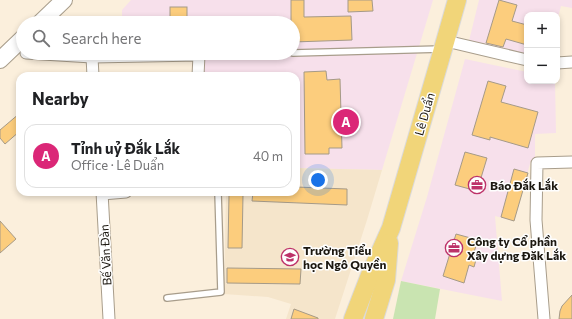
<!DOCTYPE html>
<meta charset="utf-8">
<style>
:root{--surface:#fff;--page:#f6f6f6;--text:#202124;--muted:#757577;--line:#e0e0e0;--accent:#db2777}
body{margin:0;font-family:Commissioner,sans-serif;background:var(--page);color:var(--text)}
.controls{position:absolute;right:12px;top:12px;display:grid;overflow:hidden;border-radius:8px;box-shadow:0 2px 6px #0003}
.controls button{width:36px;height:36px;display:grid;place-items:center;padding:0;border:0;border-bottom:1px solid var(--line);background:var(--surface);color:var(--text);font:20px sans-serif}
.you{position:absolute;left:318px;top:180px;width:14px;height:14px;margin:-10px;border:3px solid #fff;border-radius:50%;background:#1a73e8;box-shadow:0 0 0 6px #1a73e833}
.badge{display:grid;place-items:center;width:26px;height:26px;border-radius:50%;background:var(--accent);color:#fff;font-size:13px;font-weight:700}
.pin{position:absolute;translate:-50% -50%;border:2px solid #fff;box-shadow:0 1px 4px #0006}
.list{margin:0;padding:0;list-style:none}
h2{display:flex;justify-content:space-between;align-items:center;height:52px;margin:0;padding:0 16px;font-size:17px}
h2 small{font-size:13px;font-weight:400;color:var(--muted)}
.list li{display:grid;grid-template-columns:26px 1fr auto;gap:12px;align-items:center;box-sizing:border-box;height:64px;margin:0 8px 8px;padding:0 8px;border:1px solid var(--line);border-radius:12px}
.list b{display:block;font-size:15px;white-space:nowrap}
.list p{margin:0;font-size:13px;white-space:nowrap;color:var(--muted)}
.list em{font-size:13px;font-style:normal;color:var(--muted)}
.icon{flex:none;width:22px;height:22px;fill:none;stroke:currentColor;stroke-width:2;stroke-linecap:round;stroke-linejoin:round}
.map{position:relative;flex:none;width:572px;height:319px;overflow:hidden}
.search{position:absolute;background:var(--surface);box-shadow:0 2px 6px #0003;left:16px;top:16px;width:284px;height:44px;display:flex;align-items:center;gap:10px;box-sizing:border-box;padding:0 14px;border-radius:22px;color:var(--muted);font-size:15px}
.panel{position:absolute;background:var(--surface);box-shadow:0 2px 6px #0003;left:16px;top:72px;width:284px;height:124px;border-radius:12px}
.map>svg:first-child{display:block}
.commercial{fill:#f7e0eb}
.built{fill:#f5e5cb}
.green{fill:#c9e4b1}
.building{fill:#fccd7d;stroke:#a59a88}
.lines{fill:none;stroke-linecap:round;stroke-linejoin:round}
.lane-casing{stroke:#a89d8b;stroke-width:8}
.street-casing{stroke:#a89d8b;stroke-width:13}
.secondary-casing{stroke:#a89d8b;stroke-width:18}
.primary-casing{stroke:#dbdad9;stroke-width:20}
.lane{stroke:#fff;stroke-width:5.5}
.street{stroke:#fff;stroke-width:11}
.secondary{stroke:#fff;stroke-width:16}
.primary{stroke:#f1d579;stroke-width:18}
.labels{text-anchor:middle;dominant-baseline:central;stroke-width:3;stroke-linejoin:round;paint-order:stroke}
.street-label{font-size:12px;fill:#1c1811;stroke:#fefefe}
.poi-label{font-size:12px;font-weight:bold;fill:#1c1811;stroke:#fefefe;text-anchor:start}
</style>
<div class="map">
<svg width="572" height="319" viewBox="0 0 572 319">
<rect width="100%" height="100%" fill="#fbefdc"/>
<g class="commercial">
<polygon points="131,0 433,0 382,170 296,168 296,76 202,76 203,53 293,53 293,23 122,23 122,10"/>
<polygon points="479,0 572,0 572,8 561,6 557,21 557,15 527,15 527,61 467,49"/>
<polygon points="465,59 527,72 527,81 555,81 556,133 535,134 535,160 531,160 514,221 495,216 502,301 401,281 427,197"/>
</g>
<polygon class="built" points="296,168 382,170 367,220 335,319 286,319 291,304 268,297 224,294 226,192 296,192"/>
<polygon class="green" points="401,281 440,289 435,319 393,319"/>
<g class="building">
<polygon points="291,0 304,0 304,17 351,16 352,40 293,42 293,23 291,23"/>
<polygon points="348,0 372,0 373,11 348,12"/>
<polygon points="499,0 517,5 512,21 527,25 527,45 506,39 503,47 486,43"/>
<rect x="170" y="7" width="17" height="16"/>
<polygon points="326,71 327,80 340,79 342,148 329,148 329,154 305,154 304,72"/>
<polygon points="488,81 506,86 501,102 538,112 528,148 490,137 490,140 472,135"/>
<polygon points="20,113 20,131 5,144 0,138 0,130"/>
<polygon points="465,152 487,158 477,191 455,185"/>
<polygon points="514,169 528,173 514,221 501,217"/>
<polygon points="296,187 347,189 347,205 252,201 253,192 296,192"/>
<polygon points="229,195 243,195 242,248 228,248"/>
<polygon points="0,221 16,239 0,253"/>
<polygon points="456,234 478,240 473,255 477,256 474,267 469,265 464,283 443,276"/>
<polygon points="227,268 301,269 300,284 227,283"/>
<polygon points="572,295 572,319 559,319 560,311 562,306"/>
<polygon points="294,309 318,318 318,319 291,319"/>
</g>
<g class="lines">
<defs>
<g id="lane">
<polyline points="293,53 441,49"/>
<polyline points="199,55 280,53"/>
<polyline points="167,298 221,292 218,192"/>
</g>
<g id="street">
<polyline points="446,41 527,60"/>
<polyline points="26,53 92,57 199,55 198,76"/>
<polyline points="92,57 93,76"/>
<polyline points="557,63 572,62"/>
<polyline points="102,192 109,319"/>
<polyline points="102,194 126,192"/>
<polyline points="544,319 536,220 537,163 572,162"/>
</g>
<g id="secondary">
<polyline points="40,23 64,0"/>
<polyline points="0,60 23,38"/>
</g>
<g id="primary">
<polyline points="353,319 370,275 391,228 443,49 457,0"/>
<polyline points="374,319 386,280 389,243"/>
</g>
</defs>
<use href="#lane" class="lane-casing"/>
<use href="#street" class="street-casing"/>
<use href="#secondary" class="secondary-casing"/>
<use href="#primary" class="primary-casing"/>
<use href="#lane" class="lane"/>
<use href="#street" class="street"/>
<use href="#secondary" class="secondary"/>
<use href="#primary" class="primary"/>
</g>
<defs>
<symbol id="office-ring" viewBox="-11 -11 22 22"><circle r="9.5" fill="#fefefe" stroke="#bd3269" stroke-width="1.5"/><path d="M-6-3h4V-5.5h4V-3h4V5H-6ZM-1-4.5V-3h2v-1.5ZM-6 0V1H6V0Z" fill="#bd3269"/></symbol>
<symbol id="school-ring" viewBox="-11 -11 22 22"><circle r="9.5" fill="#fefefe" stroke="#bd3269" stroke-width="1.5"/><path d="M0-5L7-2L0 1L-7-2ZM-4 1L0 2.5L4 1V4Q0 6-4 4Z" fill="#bd3269"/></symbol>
</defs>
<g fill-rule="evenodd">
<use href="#office-ring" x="467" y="175" width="20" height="20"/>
<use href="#office-ring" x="444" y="238" width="20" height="20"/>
<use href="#school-ring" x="280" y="247" width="20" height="20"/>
</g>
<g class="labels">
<g class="street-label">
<text transform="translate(424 114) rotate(-74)">Lê Duẩn</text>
<text transform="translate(105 255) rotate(-93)">Bế Văn Đàn</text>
</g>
<g class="poi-label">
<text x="490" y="185">Báo Đắk Lắk</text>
<text x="467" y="241">Công ty Cổ phần<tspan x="467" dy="14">Xây dựng Đăk Lắk</tspan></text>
<text x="303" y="250">Trường Tiểu<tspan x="303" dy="14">học Ngô Quyền</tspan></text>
</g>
</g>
</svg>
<div class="controls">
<button>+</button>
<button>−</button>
</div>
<div class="you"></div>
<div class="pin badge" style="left:346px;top:122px">A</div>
<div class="search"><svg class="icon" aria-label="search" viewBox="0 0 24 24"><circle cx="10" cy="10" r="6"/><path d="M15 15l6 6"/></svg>Search here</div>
<section class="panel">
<h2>Nearby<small></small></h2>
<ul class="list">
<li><span class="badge">A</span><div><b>Tỉnh uỷ Đắk Lắk</b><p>Office · Lê Duẩn</p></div><em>40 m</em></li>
</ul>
</section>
</div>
